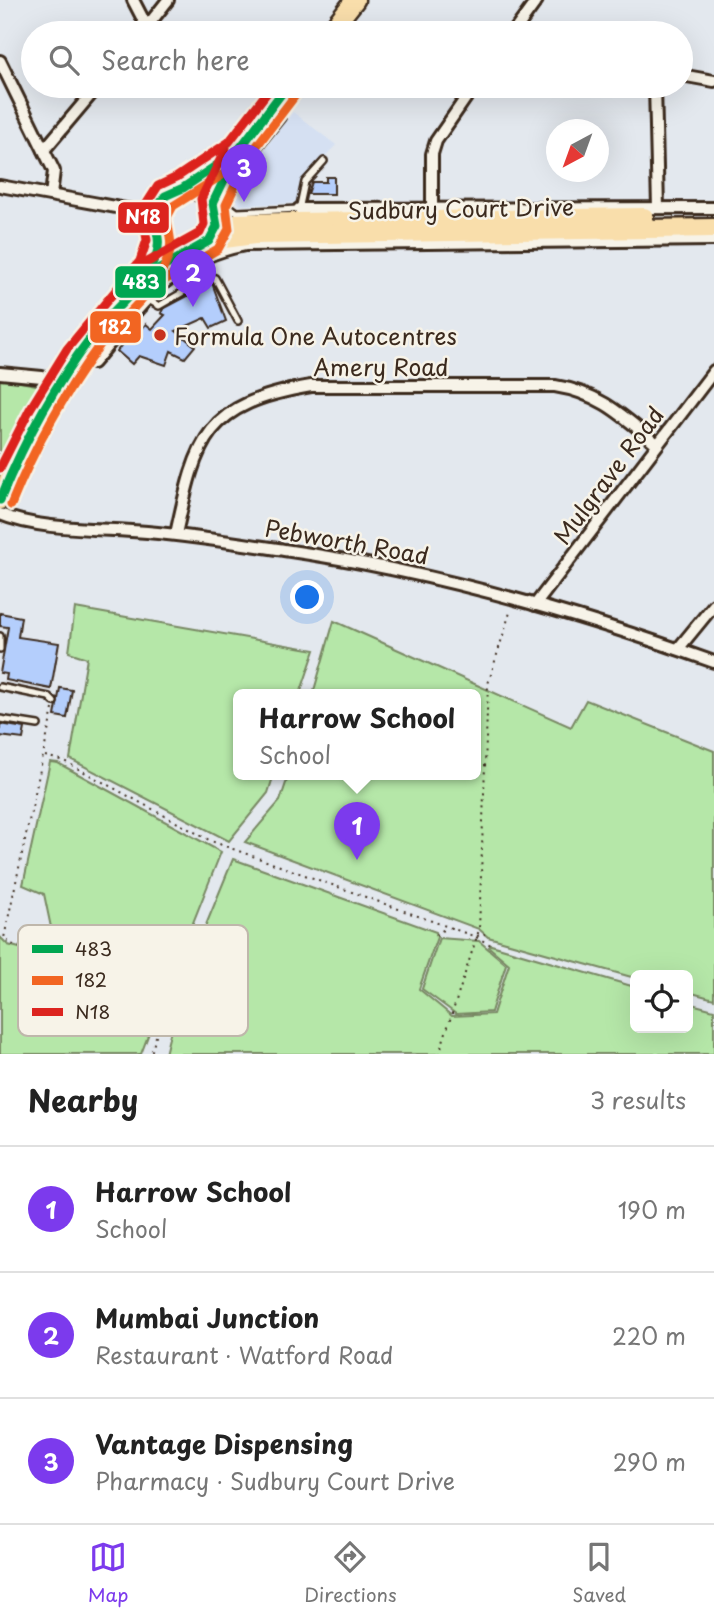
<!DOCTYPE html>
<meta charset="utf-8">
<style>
:root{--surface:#fff;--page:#f2f2f2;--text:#222;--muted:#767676;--line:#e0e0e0;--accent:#7c3aed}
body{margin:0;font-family:"Playpen Sans",sans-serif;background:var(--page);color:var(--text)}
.controls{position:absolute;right:21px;bottom:21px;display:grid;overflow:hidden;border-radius:10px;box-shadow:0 7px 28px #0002}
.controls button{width:63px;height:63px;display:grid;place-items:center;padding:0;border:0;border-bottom:2px solid var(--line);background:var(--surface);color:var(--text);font:35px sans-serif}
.compass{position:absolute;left:546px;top:119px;width:63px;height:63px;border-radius:50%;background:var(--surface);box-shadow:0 7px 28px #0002;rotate:221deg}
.you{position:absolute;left:308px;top:598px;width:24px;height:24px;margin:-18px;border:5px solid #fff;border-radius:50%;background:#1a73e8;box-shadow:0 0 0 10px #1a73e833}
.badge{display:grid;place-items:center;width:46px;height:46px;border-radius:50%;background:var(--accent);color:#fff;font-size:23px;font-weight:700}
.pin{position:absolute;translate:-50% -58px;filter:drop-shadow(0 2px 4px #0008)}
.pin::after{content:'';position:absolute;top:37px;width:24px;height:21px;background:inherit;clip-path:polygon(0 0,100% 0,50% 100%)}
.popup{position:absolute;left:233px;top:689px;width:248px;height:91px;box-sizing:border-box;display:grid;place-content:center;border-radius:10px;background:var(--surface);filter:drop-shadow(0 2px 5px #0005);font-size:23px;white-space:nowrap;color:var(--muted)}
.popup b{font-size:26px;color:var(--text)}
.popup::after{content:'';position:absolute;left:50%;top:100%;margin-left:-14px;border:14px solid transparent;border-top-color:var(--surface)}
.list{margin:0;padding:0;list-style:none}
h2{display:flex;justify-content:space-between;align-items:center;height:91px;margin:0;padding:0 28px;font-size:30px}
h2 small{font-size:23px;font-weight:400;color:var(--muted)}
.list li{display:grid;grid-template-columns:46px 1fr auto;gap:21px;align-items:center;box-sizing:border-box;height:126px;padding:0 28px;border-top:2px solid var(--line)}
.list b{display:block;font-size:26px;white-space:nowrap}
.list p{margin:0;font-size:23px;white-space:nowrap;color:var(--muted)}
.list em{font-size:23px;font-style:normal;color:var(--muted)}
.icon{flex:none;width:38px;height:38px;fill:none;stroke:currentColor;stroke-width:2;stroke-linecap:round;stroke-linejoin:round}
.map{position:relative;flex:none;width:714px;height:1054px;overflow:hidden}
.search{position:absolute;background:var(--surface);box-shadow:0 7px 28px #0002;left:21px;right:21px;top:21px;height:77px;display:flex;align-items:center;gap:18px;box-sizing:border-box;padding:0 24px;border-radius:38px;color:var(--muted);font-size:26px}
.sheet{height:469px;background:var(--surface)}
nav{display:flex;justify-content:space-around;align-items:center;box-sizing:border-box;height:98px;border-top:2px solid var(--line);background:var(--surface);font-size:19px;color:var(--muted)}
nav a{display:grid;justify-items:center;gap:4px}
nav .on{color:var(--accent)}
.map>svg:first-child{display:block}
.built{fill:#d5e0f2}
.green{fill:#b5e7a8;stroke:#788863;stroke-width:2}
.building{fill:#b4cefc;stroke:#3b2a1e;stroke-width:2}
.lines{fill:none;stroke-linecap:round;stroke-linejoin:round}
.lane-casing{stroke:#3b2a1e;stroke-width:10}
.street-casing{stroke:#3b2a1e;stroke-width:16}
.primary-casing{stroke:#3b2a1e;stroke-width:23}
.path{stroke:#3b2a1e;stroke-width:2;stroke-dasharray:2 5;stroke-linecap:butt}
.lane{stroke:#f7f3e8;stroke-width:5}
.street{stroke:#f7f3e8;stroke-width:10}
.primary{stroke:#f9deab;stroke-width:18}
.bus-1-casing{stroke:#f7f3e8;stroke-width:14}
.bus-2-casing{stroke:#f7f3e8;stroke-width:14}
.bus-3-casing{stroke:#f7f3e8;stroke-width:14}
.bus-1{stroke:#00a651;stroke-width:9}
.bus-2{stroke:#f26522;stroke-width:9}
.bus-3{stroke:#dc241f;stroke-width:9}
.poi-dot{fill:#c8321e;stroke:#f7f3e8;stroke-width:2.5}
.labels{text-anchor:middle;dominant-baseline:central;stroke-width:5;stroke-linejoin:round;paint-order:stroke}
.street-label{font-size:23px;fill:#3b2a1e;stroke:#f7f3e8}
.poi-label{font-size:23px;fill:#3b2a1e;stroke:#f7f3e8;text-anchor:start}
.key{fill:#f7f3e8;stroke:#bfb7ab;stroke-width:2}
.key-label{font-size:19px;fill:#3b2a1e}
.line-badge{stroke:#f7f3e8;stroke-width:2.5}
.badge-label{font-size:19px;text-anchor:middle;font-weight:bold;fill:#fff}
</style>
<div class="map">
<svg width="714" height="1054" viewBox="0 0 714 1054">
<rect width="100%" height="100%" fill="#e3e8ee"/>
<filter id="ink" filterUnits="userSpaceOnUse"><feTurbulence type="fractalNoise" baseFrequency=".0143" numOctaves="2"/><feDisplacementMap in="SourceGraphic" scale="14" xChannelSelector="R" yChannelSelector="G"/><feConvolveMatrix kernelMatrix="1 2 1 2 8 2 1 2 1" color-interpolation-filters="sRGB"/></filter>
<g filter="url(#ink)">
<polygon class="built" points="293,112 336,145 306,176 295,203 240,205 233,191"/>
<g class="green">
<polygon points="0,378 41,386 0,465"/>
<polygon points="75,608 315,650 300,694 238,694 238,774 274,774 268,793 229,841 70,759 87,658 69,652"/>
<polygon points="334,621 571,727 586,700 714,751 714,999 688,992 688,975 635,978 488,937 479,929 245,842 280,801 289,774 476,774 476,694 313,694"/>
<polygon points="50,762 58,763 221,852 175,968 53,937 44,894 23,885"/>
<polygon points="233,859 436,932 437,937 419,989 452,1016 493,1014 509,964 489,947 491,945 635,987 635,1028 688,1028 688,1003 714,1010 714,1054 165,1054 183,981"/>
<polygon points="0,937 8,945 159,984 165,991 141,1054 0,1054"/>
<polygon points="439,938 479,941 506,964 491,1012 456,1014 422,989"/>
</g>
<g class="building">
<polygon points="326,177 334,177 334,194 308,194 312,182 326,182"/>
<polygon points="212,283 226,321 211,328 205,318 176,331 195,346 185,358 171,351 166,365 139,356 132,364 117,351 127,338 131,341 146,324 152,329 165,315 161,313 163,309"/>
<polygon points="0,613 21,617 18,637 59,643 51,689 6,680 7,674 0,673 8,627 0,626"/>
<polygon points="60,688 72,690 67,718 55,716"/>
<polygon points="0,724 25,728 23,739 0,736"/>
</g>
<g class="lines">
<defs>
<g id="lane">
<polyline points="255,152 282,118 277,104"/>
<polyline points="232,182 255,152 247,143"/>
<polyline points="227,190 229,206 237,212 298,209"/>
<polyline points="299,210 305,182 324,161"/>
<polyline points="206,276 215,278 238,321"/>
<polyline points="147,299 159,306 204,280 206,276 200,261"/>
<polyline points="0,636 0,649"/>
<polyline points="0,687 49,697 54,702"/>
<polyline points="0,719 38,725"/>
</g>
<g id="street">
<polyline points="133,0 147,27"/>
<polyline points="616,31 618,33"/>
<polyline points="142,33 168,0"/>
<polyline points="513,33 537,0"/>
<polyline points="0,61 54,171 51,195"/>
<polyline points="681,75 714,81"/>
<polyline points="655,86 658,208"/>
<polyline points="44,150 98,86"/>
<polyline points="0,186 154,214"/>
<polyline points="299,209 714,208"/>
<polyline points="432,209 432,154 436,141 474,86"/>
<path d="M76 358 93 363C142 307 165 261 245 245L714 240"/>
<polyline points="0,373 42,377 60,384"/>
<path d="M0 514C40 531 103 528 147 532 193 536 238 543 284 550 431 571 574 612 714 662"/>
<path d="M176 534C197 437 205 404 311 386H555C600 393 623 416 657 444"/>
<polyline points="535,605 714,371"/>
<polyline points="678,649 714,605"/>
</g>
<g id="primary">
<polyline points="329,33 355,0"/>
<polyline points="183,188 235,152"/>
<circle cx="186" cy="220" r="31"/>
<polyline points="213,203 238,151 287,86"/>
<polyline points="217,213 231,223 644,217"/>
<polyline points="209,241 254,235 714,228"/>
<path d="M0 500C26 432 93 314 152 270 162 263 174 258 185 252"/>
</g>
</defs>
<use href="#lane" class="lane-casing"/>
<use href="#street" class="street-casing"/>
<use href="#primary" class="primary-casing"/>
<g class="path">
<polyline points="53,709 4,938 10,944 159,982 168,994 151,1054"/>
<polyline points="45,756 64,761 211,841 476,937 491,945"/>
<polyline points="436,935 447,927"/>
<polyline points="477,936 485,934"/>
<polyline points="439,1054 479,930 488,684 511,609"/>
</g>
<use href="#lane" class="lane"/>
<use href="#street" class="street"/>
<use href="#primary" class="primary"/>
<defs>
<g id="bus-1">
<polyline points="142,279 209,241 217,226 213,203 237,153"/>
<path d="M0 500C24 442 54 385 92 336 113 309 143 288 156 256 162 240 155 230 154 214L165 196 183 188 238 151 287 86"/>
</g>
<g id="bus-2">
<polyline points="149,289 218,249 229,229 226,205 248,158"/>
<path d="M11 505C34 448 63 395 99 346 121 317 155 294 168 258 174 242 168 233 167 217L173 206 246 160 297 93"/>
</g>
<g id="bus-3">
<polyline points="135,269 200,233 204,224 201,199 226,148"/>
<polyline points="0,468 30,409 67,349 140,261 147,240 142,211 158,186 177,177 229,142 272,86"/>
</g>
</defs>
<use href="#bus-1" class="bus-1-casing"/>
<use href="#bus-2" class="bus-2-casing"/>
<use href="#bus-3" class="bus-3-casing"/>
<use href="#bus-1" class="bus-1"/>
<use href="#bus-2" class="bus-2"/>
<use href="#bus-3" class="bus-3"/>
</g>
</g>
<circle class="poi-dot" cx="160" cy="335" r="7"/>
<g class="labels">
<g class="street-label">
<text transform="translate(461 208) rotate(-1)">Sudbury Court Drive</text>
<text x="381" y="366">Amery Road</text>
<text transform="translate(608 475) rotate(-53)">Mulgrave Road</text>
<text transform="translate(347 541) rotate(10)">Pebworth Road</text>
</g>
<g class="poi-label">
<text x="174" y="335">Formula One Autocentres</text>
</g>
</g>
<rect x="18" y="925" width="230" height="111" rx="10" class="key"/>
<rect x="32" y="945" width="31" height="8" fill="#00a651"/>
<rect x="32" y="976" width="31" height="9" fill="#f26522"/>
<rect x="32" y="1008" width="31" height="8" fill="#dc241f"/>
<g class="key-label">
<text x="75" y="956">483</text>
<text x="75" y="987">182</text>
<text x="75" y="1019">N18</text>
</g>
<g class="line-badge">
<rect x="117" y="201" width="53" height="33" rx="7" fill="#dc241f"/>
<rect x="114" y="265" width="53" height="34" rx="7" fill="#00a651"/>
<rect x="89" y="310" width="53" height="34" rx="7" fill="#f26522"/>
</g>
<g class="badge-label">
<text x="143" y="224">N18</text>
<text x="141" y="289">483</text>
<text x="115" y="334">182</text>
</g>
</svg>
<div class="controls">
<button><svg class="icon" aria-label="locate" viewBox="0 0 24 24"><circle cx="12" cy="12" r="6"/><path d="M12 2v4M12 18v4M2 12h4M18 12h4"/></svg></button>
</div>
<svg class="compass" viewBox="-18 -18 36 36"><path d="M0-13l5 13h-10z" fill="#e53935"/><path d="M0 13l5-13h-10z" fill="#767676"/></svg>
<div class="you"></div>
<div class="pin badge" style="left:357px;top:860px">1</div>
<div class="popup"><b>Harrow School</b>School</div>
<div class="pin badge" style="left:193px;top:307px">2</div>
<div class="pin badge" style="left:244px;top:202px">3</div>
<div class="search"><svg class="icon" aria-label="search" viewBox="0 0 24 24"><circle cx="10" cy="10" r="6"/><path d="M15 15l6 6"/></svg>Search here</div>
</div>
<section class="sheet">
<h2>Nearby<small>3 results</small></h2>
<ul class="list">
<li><span class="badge">1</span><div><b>Harrow School</b><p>School</p></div><em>190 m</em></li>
<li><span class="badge">2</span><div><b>Mumbai Junction</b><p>Restaurant · Watford Road</p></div><em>220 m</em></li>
<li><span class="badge">3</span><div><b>Vantage Dispensing</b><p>Pharmacy · Sudbury Court Drive</p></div><em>290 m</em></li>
</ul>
</section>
<nav>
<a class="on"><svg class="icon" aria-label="map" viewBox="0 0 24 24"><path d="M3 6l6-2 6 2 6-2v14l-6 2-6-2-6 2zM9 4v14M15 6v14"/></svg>Map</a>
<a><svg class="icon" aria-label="directions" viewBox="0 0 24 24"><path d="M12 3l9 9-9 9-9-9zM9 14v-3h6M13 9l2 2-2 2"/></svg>Directions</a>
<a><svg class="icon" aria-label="saved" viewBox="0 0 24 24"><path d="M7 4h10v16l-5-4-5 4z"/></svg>Saved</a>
</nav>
